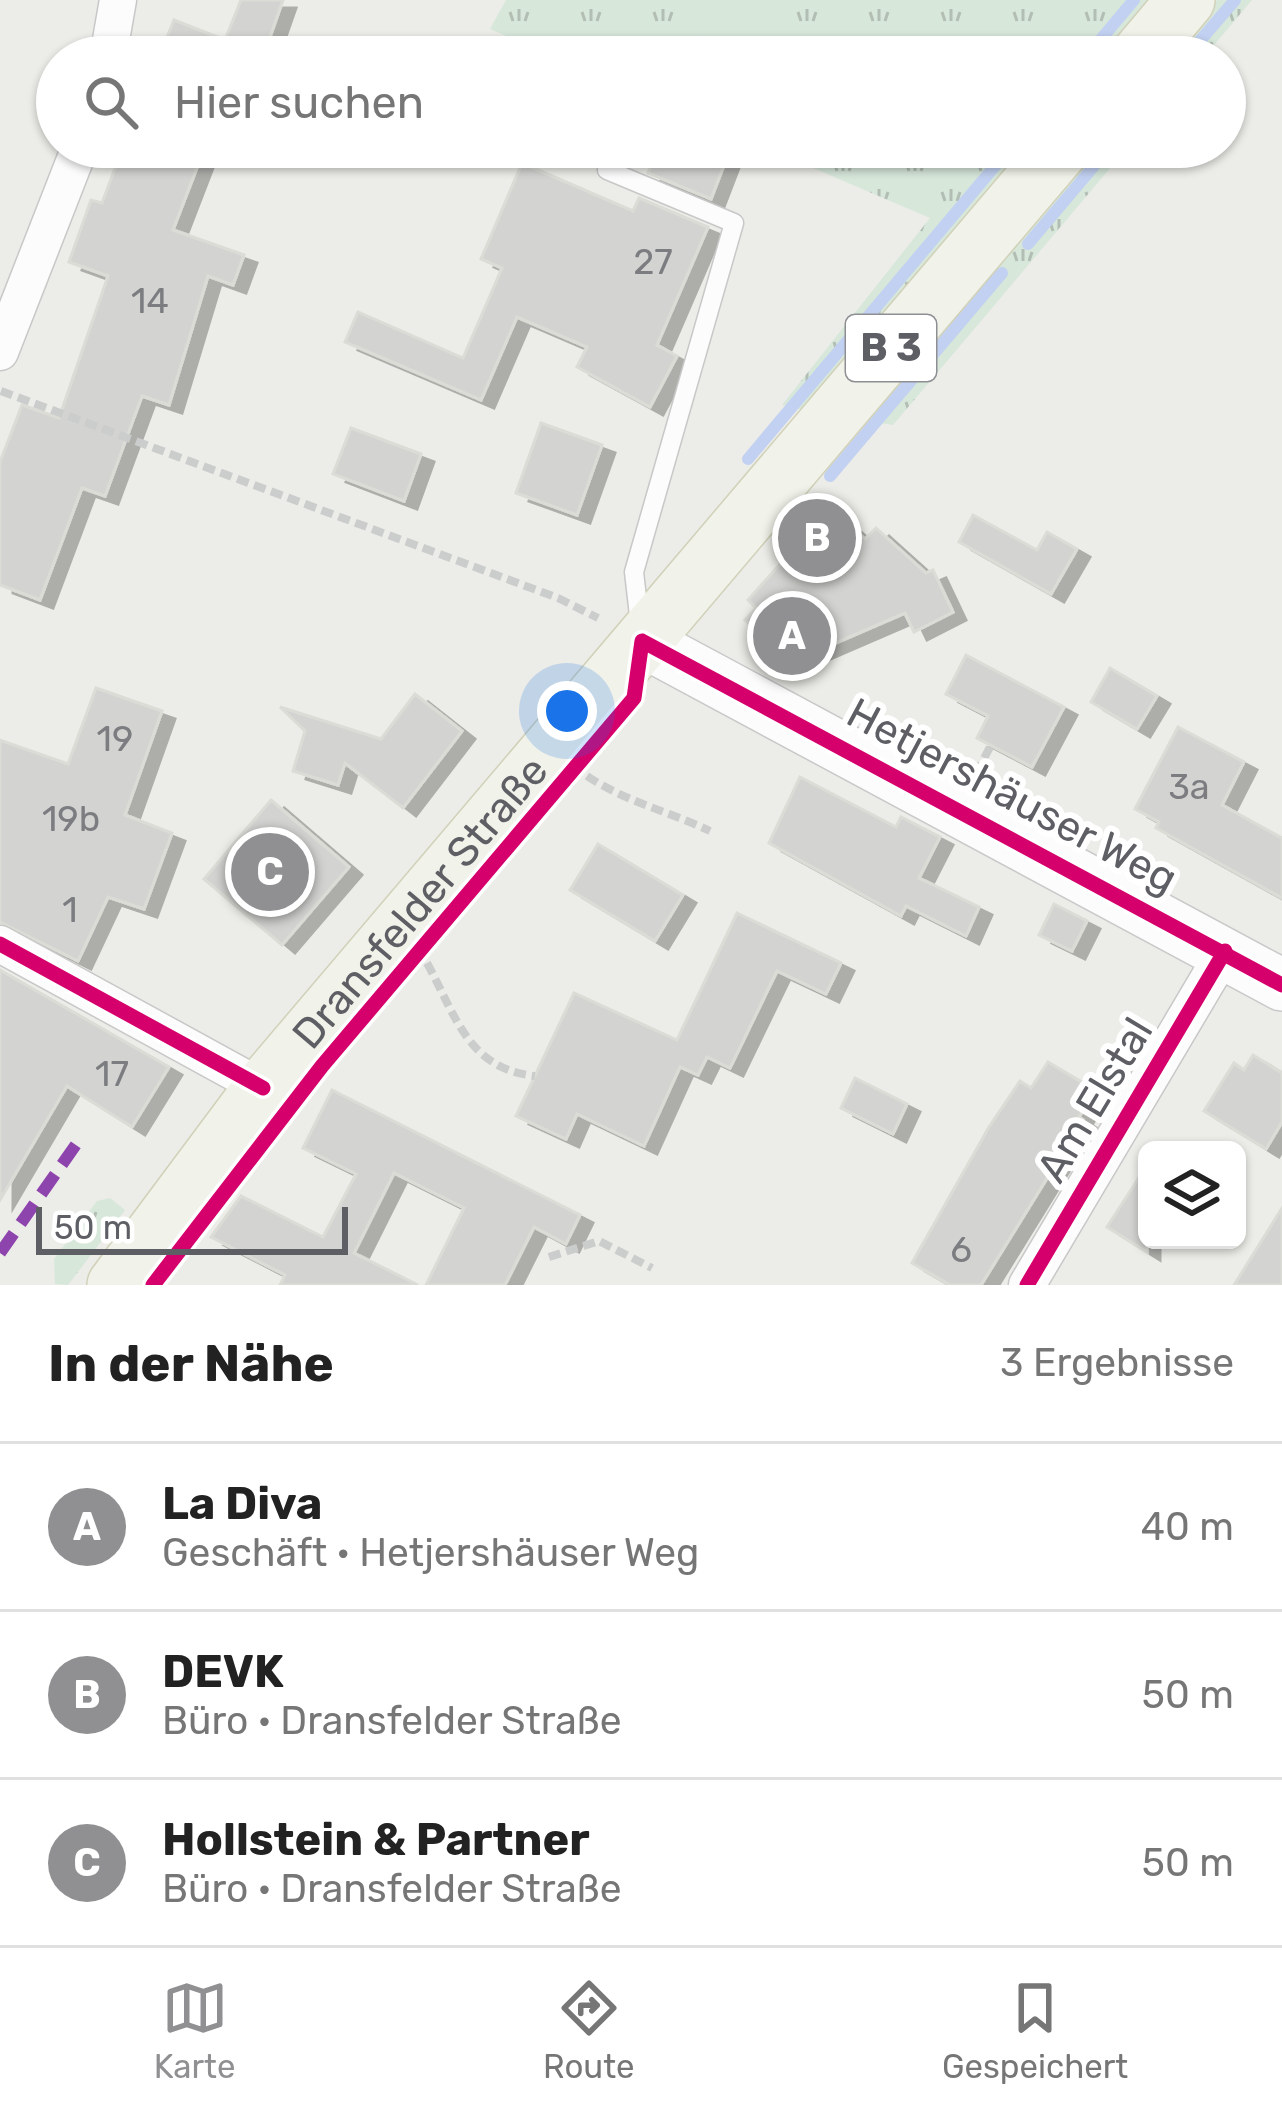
<!DOCTYPE html>
<html lang="de">
<meta charset="utf-8">
<style>
:root{--surface:#fff;--page:#f6f6f6;--text:#222;--muted:#767676;--line:#e0e0e0;--accent:#909093}
body{margin:0;font-family:Rubik,sans-serif;background:var(--page);color:var(--text)}
.controls{position:absolute;right:36px;bottom:36px;display:grid;overflow:hidden;border-radius:18px;box-shadow:0 3px 9px #0004}
.controls button{width:108px;height:108px;display:grid;place-items:center;padding:0;border:0;border-bottom:3px solid var(--line);background:var(--surface);color:var(--text);font:60px sans-serif}
.scale{position:absolute;left:36px;bottom:30px;width:312px;box-sizing:border-box;padding-left:12px;border:6px solid #5e5f65;border-top:0;font-size:33px;line-height:42px;white-space:nowrap;color:#5e5f65;-webkit-text-stroke:9px #fff;paint-order:stroke}
.you{position:absolute;left:567px;top:711px;width:42px;height:42px;margin:-30px;border:9px solid #fff;border-radius:50%;background:#1a73e8;box-shadow:0 0 0 18px #1a73e833}
.badge{display:grid;place-items:center;width:78px;height:78px;border-radius:50%;background:var(--accent);color:#fff;font-size:39px;font-weight:700}
.pin{position:absolute;translate:-50% -50%;border:6px solid #fff;box-shadow:0 3px 12px #0006}
.list{margin:0;padding:0;list-style:none}
h2{display:flex;justify-content:space-between;align-items:center;height:156px;margin:0;padding:0 48px;font-size:51px}
h2 small{font-size:39px;font-weight:400;color:var(--muted)}
.list li{display:grid;grid-template-columns:78px 1fr auto;gap:36px;align-items:center;box-sizing:border-box;height:168px;padding:0 48px;border-top:3px solid var(--line)}
.list b{display:block;font-size:45px;white-space:nowrap}
.list p{margin:0;font-size:39px;white-space:nowrap;color:var(--muted)}
.list em{font-size:39px;font-style:normal;color:var(--muted)}
.icon{flex:none;width:66px;height:66px;fill:none;stroke:currentColor;stroke-width:2;stroke-linecap:round;stroke-linejoin:round}
.map{position:relative;flex:none;width:1282px;height:1285px;overflow:hidden}
.search{position:absolute;background:var(--surface);box-shadow:0 3px 9px #0004;left:36px;right:36px;top:36px;height:132px;display:flex;align-items:center;gap:30px;box-sizing:border-box;padding:0 42px;border-radius:66px;color:var(--muted);font-size:45px}
.sheet{height:660px;background:var(--surface)}
nav{display:flex;justify-content:space-around;align-items:center;box-sizing:border-box;height:168px;border-top:3px solid var(--line);background:var(--surface);font-size:33px;color:var(--muted)}
nav a{display:grid;justify-items:center;gap:6px}
nav .on{color:var(--accent)}
.map>svg:first-child{display:block}
.grass{fill:url(#grass-tufts)}
.pitch{fill:#d7e7da}
.lines{fill:none;stroke-linecap:round;stroke-linejoin:round}
.stream{stroke:#c2d1f1;stroke-width:12}
.building{fill:#d3d3d1;stroke:#dcdcd7;stroke-width:3;filter:url(#shadow)}
.lane-casing{stroke:#c8c8c8;stroke-width:21}
.street-casing{stroke:#c8c8c8;stroke-width:39}
.secondary-casing{stroke:#c9c9ca;stroke-width:54}
.primary-casing{stroke:#d1d1b9;stroke-width:60}
.path{stroke:#cacdcc;stroke-width:8;stroke-dasharray:12 6;stroke-linecap:butt}
.lane{stroke:#fcfcfc;stroke-width:18}
.street{stroke:#fcfcfc;stroke-width:36}
.secondary{stroke:#fcfcfc;stroke-width:51}
.primary{stroke:#f1f2e9;stroke-width:57}
.quiet{stroke:#8e44ad;stroke-width:12;stroke-dasharray:24 12;stroke-linecap:butt}
.cycleway-casing{stroke:#fff;stroke-width:22}
.cycleway{stroke:#d6006c;stroke-width:15}
.labels{text-anchor:middle;dominant-baseline:central;stroke-width:12;stroke-linejoin:round;paint-order:stroke}
.number-label{font-size:36px;fill:#7c7d81}
.shield{fill:#fff;stroke:#8e8f93;stroke-width:3}
.shield-label{font-size:39px;font-weight:bold;fill:#5e5f65}
.street-label{font-size:42px;fill:#5e5f65;stroke:#fff}
</style>
<div class="map">
<svg width="1282" height="1285" viewBox="0 0 1282 1285">
<defs>
<pattern id="grass-tufts" width="24" height="20" patternUnits="userSpaceOnUse" patternTransform="scale(3)"><rect width="24" height="20" fill="#d7e7da"/><path d="M3 7l-1-3M5 7V3M7 7l1-3M15 17l-1-3M17 17v-4M19 17l1-3" fill="none" stroke="#b2beb4"/></pattern>
<filter id="shadow"><feDropShadow dx="13" dy="8" stdDeviation="0" flood-color="#0004"/></filter>
</defs>
<rect width="100%" height="100%" fill="#ecece8"/>
<g class="grass">
<polygon points="506,0 1154,0 1106,57 555,57 490,29"/>
<polygon points="1217,0 1252,0 1204,57 1169,57"/>
<polygon points="764,147 1030,147 806,411 782,405 930,218"/>
<polygon points="1092,147 1128,147 893,425 861,420"/>
<polygon points="110,1198 125,1210 68,1285 55,1284 54,1259 97,1201"/>
</g>
<polygon class="pitch" points="681,0 769,0 769,2 754,33 722,44 691,29"/>
<g class="lines">
<g class="stream">
<polyline points="1086,57 1134,0"/>
<polyline points="1186,57 1235,0"/>
<polyline points="1028,244 1110,147"/>
<polyline points="748,459 1011,147"/>
<polyline points="830,476 1002,273"/>
</g>
</g>
<g class="building">
<polygon points="241,0 283,0 263,57 159,57 174,20 225,40"/>
<polygon points="123,147 205,147 173,230 244,255 233,285 208,276 169,405 142,396 105,496 82,488 40,600 0,585 0,462 22,405 59,418 108,276 69,262 91,200 102,203"/>
<polygon points="658,147 691,147 726,160 711,199 648,173"/>
<polygon points="522,163 633,211 639,198 708,227 657,345 677,356 650,407 577,367 587,347 517,317 481,400 345,342 358,312 463,358 502,268 481,259"/>
<polygon points="541,423 602,445 577,515 516,493"/>
<polygon points="351,428 421,454 404,501 333,474"/>
<polygon points="830,508 865,539 876,528 926,573 933,570 953,612 914,632 905,613 792,662 745,620 756,608 748,600"/>
<polygon points="973,515 1037,550 1047,532 1077,549 1051,594 959,542"/>
<polygon points="966,655 1064,707 1032,767 977,738 988,716 946,694"/>
<polygon points="1110,668 1157,696 1137,729 1091,702"/>
<polygon points="96,688 162,711 125,815 172,833 144,909 108,897 78,961 0,922 0,740 68,764"/>
<polygon points="415,694 462,731 403,808 345,763 338,785 293,771 305,731 280,707 381,739"/>
<polygon points="1178,727 1244,762 1222,805 1282,838 1282,898 1156,828 1159,822 1135,809"/>
<polygon points="800,777 896,827 901,817 940,837 919,878 979,907 966,936 906,906 901,916 769,843"/>
<polygon points="271,800 349,867 282,945 204,879"/>
<polygon points="598,844 683,895 655,941 570,890"/>
<polygon points="1054,904 1087,921 1072,951 1039,935"/>
<polygon points="737,913 841,963 826,994 777,971 730,1068 707,1057 698,1075 680,1067 644,1146 577,1114 566,1139 516,1116 574,993 677,1040"/>
<polygon points="0,970 169,1067 132,1127 67,1086 0,1200"/>
<polygon points="1253,1055 1282,1073 1282,1122 1266,1149 1204,1111 1234,1063 1244,1070"/>
<polygon points="1048,1062 1095,1090 1079,1117 1083,1120 981,1285 950,1285 912,1263 989,1127 1020,1081 1031,1088"/>
<polygon points="855,1078 907,1104 893,1134 841,1108"/>
<polygon points="332,1090 580,1215 566,1244 534,1227 505,1285 426,1285 464,1208 394,1173 354,1253 418,1285 280,1285 285,1275 211,1237 241,1196 323,1237 356,1174 303,1148"/>
<polygon points="1147,1165 1147,1252 1107,1227"/>
<polygon points="1282,1208 1282,1285 1234,1285"/>
</g>
<g class="lines">
<defs>
<polyline id="lane" points="607,170 734,223 634,572 640,624"/>
<g id="street">
<polyline points="108,57 118,0"/>
<polyline points="0,352 80,147"/>
<polyline points="0,944 263,1088"/>
<polyline points="1027,1285 1225,951"/>
</g>
<polyline id="secondary" points="642,641 1282,985"/>
<g id="primary">
<polyline points="1138,57 1186,0"/>
<path id="s1" d="M116 1285 263 1088 1062 147"/>
</g>
</defs>
<use href="#lane" class="lane-casing"/>
<use href="#street" class="street-casing"/>
<use href="#secondary" class="secondary-casing"/>
<use href="#primary" class="primary-casing"/>
<g class="path">
<polyline points="1,391 558,598 598,618"/>
<polyline points="976,774 991,745"/>
<path d="M587 776C626 802 668 811 710 831"/>
<path d="M427 963C456 1016 468 1069 535 1076"/>
<polyline points="549,1257 599,1241 652,1268"/>
</g>
<use href="#lane" class="lane"/>
<use href="#street" class="street"/>
<use href="#secondary" class="secondary"/>
<use href="#primary" class="primary"/>
<polyline class="quiet" points="0,1253 82,1136"/>
<defs>
<g id="cycleway">
<polyline points="0,944 263,1088"/>
<polyline points="153,1285 322,1066 634,698 642,641 1282,985"/>
<polyline points="1027,1285 1225,951"/>
</g>
</defs>
<use href="#cycleway" class="cycleway-casing"/>
<use href="#cycleway" class="cycleway"/>
</g>
<g class="labels">
<g class="number-label">
<text x="653" y="261">27</text>
<text x="150" y="300">14</text>
<text x="115" y="738">19</text>
<text x="1189" y="786">3a</text>
<text x="71" y="818">19b</text>
<text x="70" y="909">1</text>
<text x="112" y="1073">17</text>
<text x="961" y="1249">6</text>
</g>
<rect class="shield" x="846" y="315" width="90" height="66" rx="9"/>
<g class="shield-label">
<text x="891" y="348">B 3</text>
</g>
<g class="street-label">
<text transform="translate(1012 796) rotate(28)">Hetjershäuser Weg</text>
<text stroke="none"><textPath href="#s1" startOffset="489">Dransfelder Straße</textPath></text>
<text transform="translate(1095 1100) rotate(-59)">Am Elstal</text>
</g>
</g>
</svg>
<div class="controls">
<button><svg class="icon" aria-label="layers" viewBox="0 0 24 24"><path d="M12 4l9 5-9 5-9-5zM3 14l9 5 9-5"/></svg></button>
</div>
<div class="scale">50 m</div>
<div class="you"></div>
<div class="pin badge" style="left:792px;top:636px">A</div>
<div class="pin badge" style="left:817px;top:538px">B</div>
<div class="pin badge" style="left:270px;top:872px">C</div>
<div class="search"><svg class="icon" aria-label="search" viewBox="0 0 24 24"><circle cx="10" cy="10" r="6"/><path d="M15 15l6 6"/></svg>Hier suchen</div>
</div>
<section class="sheet">
<h2>In der Nähe<small>3 Ergebnisse</small></h2>
<ul class="list">
<li><span class="badge">A</span><div><b>La Diva</b><p>Geschäft · Hetjershäuser Weg</p></div><em>40 m</em></li>
<li><span class="badge">B</span><div><b>DEVK</b><p>Büro · Dransfelder Straße</p></div><em>50 m</em></li>
<li><span class="badge">C</span><div><b>Hollstein &amp; Partner</b><p>Büro · Dransfelder Straße</p></div><em>50 m</em></li>
</ul>
</section>
<nav>
<a class="on"><svg class="icon" aria-label="map" viewBox="0 0 24 24"><path d="M3 6l6-2 6 2 6-2v14l-6 2-6-2-6 2zM9 4v14M15 6v14"/></svg>Karte</a>
<a><svg class="icon" aria-label="directions" viewBox="0 0 24 24"><path d="M12 3l9 9-9 9-9-9zM9 14v-3h6M13 9l2 2-2 2"/></svg>Route</a>
<a><svg class="icon" aria-label="saved" viewBox="0 0 24 24"><path d="M7 4h10v16l-5-4-5 4z"/></svg>Gespeichert</a>
</nav>
